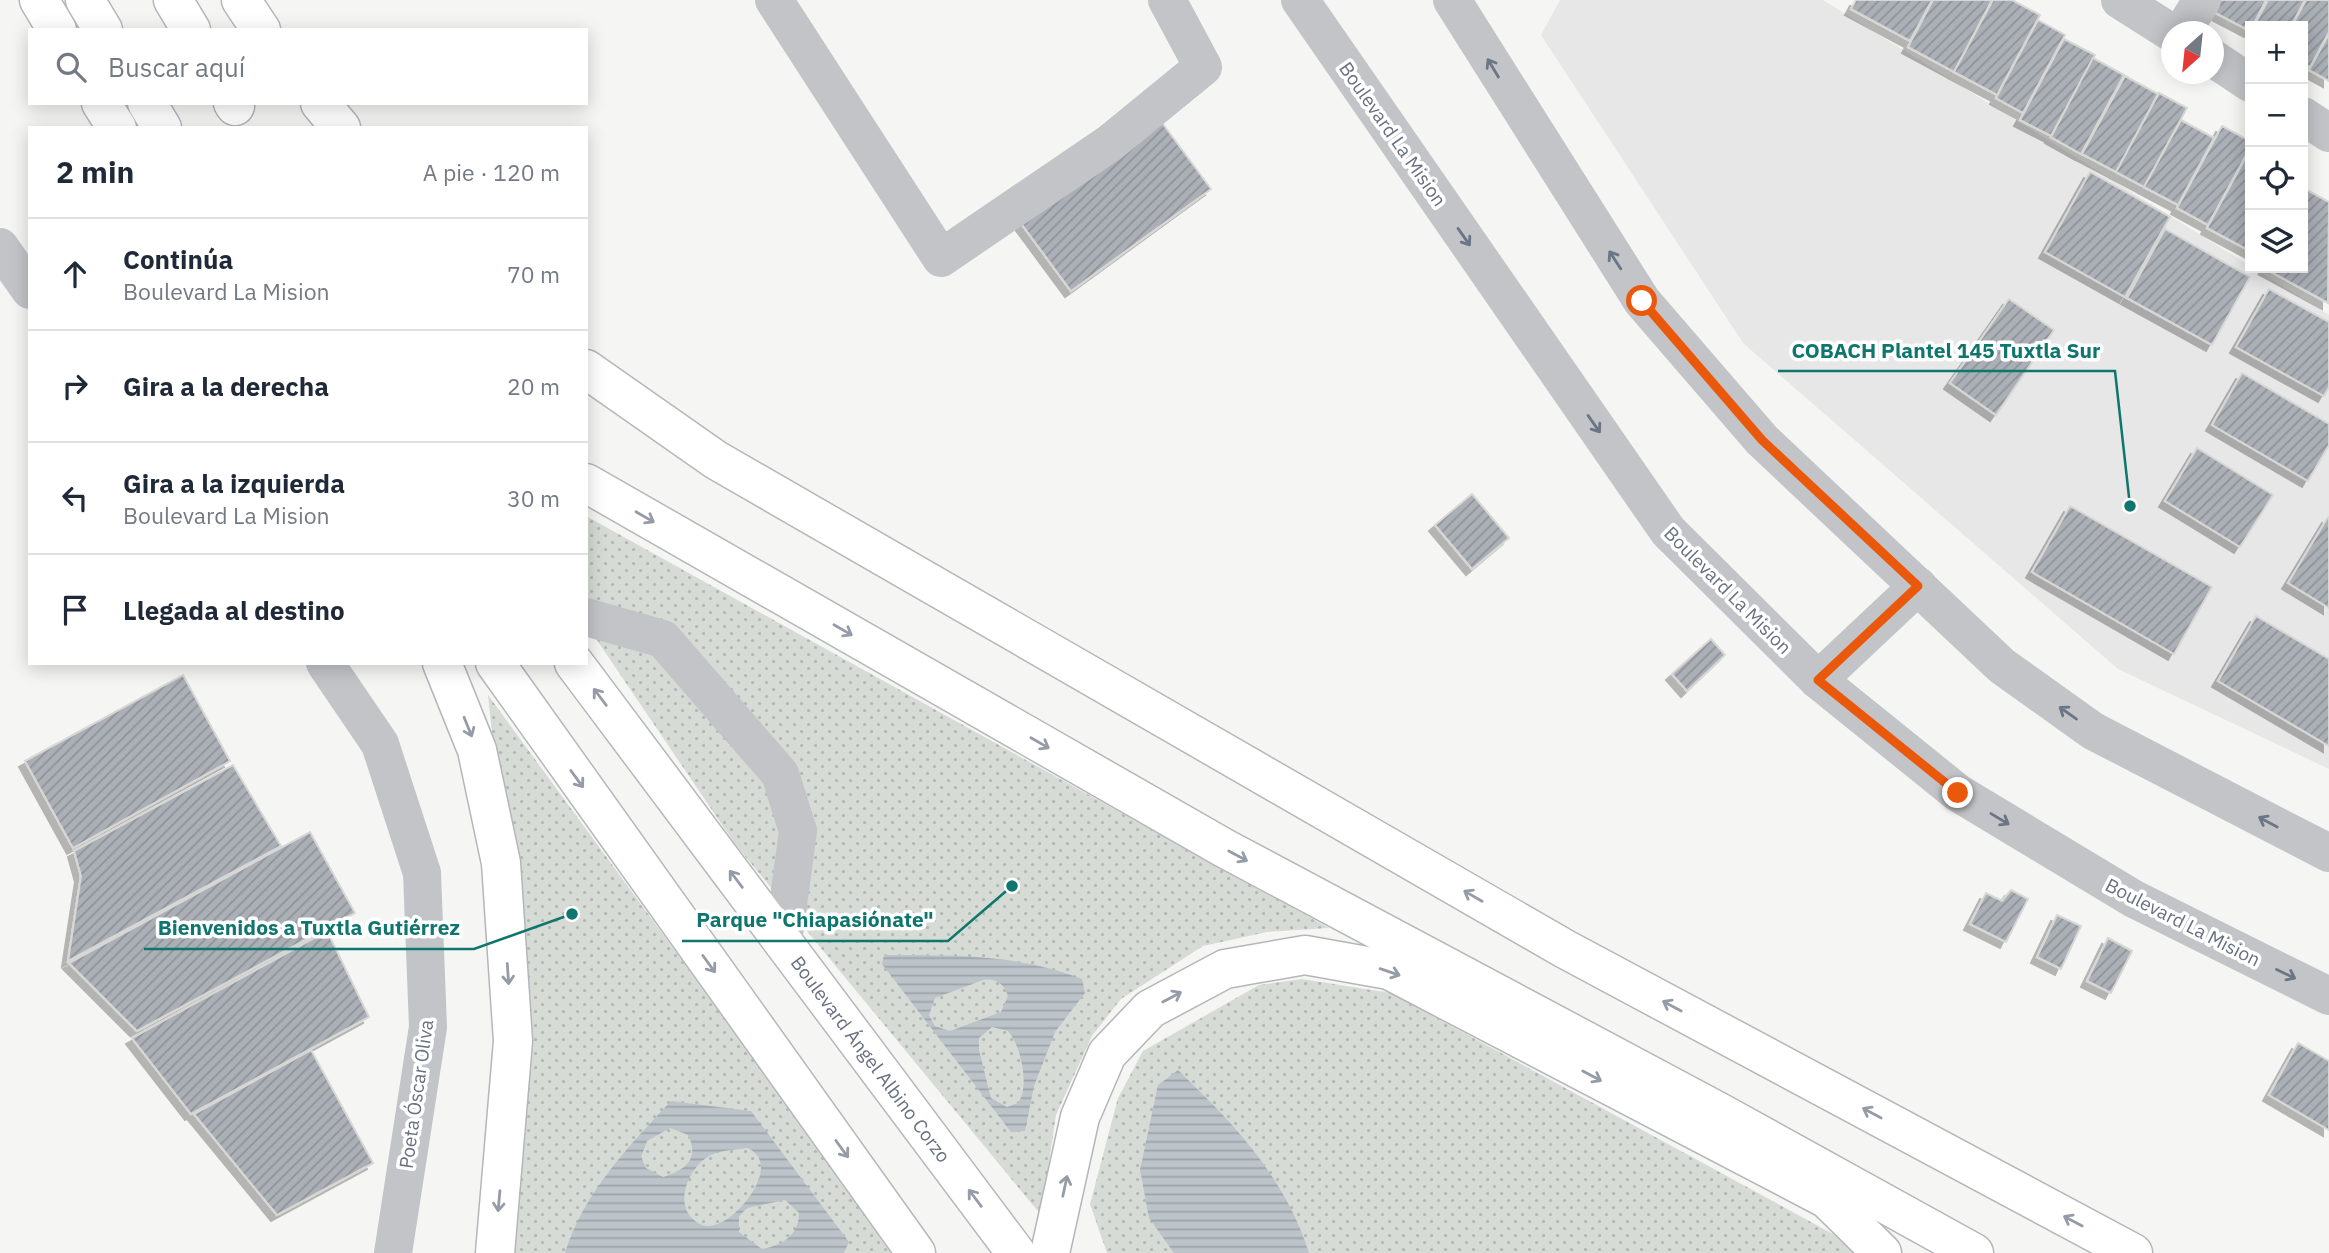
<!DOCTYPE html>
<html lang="es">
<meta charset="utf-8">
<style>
:root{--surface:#fff;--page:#f2f2f3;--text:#1f2937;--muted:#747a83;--line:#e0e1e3}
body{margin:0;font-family:"IBM Plex Sans",sans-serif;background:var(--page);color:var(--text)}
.controls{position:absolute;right:21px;top:21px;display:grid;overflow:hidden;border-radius:0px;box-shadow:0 4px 18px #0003}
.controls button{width:63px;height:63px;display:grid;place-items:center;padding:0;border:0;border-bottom:2px solid var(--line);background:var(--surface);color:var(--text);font:35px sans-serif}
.compass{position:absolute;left:2161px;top:21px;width:63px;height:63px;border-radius:50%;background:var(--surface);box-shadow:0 4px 18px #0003;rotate:207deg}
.stop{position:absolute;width:21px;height:21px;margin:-16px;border:5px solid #ea580c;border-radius:50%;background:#fff}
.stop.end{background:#ea580c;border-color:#fff;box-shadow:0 2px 7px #0008}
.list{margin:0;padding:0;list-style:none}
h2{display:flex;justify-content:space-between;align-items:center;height:91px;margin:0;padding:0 28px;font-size:30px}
h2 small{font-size:23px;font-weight:400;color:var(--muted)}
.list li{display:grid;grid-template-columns:46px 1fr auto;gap:21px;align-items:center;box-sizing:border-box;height:112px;padding:0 28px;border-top:2px solid var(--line)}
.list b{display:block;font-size:26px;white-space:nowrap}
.list p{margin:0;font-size:23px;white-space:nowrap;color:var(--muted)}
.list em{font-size:23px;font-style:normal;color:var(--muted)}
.icon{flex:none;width:38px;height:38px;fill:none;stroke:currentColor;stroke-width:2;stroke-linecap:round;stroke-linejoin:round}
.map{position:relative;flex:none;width:2329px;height:1253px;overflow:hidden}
.search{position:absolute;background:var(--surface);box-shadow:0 4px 18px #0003;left:28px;top:28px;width:560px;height:77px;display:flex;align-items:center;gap:18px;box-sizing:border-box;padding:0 24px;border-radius:0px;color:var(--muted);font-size:26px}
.panel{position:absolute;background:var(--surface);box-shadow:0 4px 18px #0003;left:28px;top:126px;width:560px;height:539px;border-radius:0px}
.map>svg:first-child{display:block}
.built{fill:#e6e7e6}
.park{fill:url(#park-dots)}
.water{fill:url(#water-rules);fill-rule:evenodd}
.building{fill:url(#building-hatch);stroke:#d7d7d6;stroke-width:2;filter:url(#shadow)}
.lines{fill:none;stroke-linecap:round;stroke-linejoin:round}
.major-casing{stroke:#b5b7bb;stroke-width:41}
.highway-casing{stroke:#b4b6ba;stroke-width:41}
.minor{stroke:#c2c4c8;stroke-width:38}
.major{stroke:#fff;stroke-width:38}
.highway{stroke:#fff;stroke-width:38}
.oneway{stroke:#6c7585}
.oneway2{stroke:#959ca7}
.route{stroke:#ea580c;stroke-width:9}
.labels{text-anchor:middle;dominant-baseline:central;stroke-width:7;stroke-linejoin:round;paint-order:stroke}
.street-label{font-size:19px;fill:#687181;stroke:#fff}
.leader{fill:none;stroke:#0f766e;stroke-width:2.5}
.callout-dot{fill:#0f766e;stroke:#fff;stroke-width:2.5}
.callout-label{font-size:21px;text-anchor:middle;font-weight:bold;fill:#0f766e;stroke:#fff;stroke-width:7;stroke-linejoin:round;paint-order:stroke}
</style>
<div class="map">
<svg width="2329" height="1253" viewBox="0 0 2329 1253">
<defs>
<pattern id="park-dots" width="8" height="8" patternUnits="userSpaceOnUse" patternTransform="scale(1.75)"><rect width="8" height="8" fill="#d6dcd5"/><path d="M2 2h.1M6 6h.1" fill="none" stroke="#b1b7b2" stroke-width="1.8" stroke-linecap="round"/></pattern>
<pattern id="water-rules" width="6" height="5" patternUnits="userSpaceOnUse" patternTransform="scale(1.75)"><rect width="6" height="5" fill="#bcc3c9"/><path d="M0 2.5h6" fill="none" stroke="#9da3a9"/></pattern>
<pattern id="building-hatch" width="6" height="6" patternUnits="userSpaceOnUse" patternTransform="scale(1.75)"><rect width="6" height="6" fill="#abafb6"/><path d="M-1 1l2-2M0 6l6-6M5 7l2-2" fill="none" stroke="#8f9399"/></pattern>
<filter id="shadow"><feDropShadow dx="-6" dy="6" stdDeviation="0" flood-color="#0004"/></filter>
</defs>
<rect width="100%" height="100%" fill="#f5f6f3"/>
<polygon class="built" points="1560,0 1823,0 2329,315 2329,769 2118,669 1743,343 1541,35"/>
<g class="park">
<polygon points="586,516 1329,928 1267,932 1203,946 1121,999 1092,1036 1056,1115 1041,1215 735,844 586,624"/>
<polygon points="488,695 896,1253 514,1253 522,1012"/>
<polygon points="1302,979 1391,993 1833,1234 1854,1253 1107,1253 1090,1204 1118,1098 1143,1051 1259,985"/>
</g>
<g class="water">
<path d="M884 955C951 955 1019 954 1082 979L1085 993 1055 1032 1034 1086 1025 1131 1011 1132 882 964ZM983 980C996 978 1004 984 1008 996L1001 1012 950 1031 935 1026 929 1015 935 998ZM992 1027 1008 1031C1021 1045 1030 1087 1018 1103L1007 1107 991 1098 979 1050V1038Z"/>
<path d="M1178 1070C1235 1125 1284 1176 1309 1253H1174L1149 1218 1140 1170 1158 1085Z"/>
<path d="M671 1101 751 1111 849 1242 844 1253H565C584 1192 628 1147 671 1101ZM670 1128 688 1135C700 1159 685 1170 663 1177L646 1168 641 1157 647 1141ZM747 1148C788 1164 728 1236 702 1225 672 1212 685 1173 706 1158 717 1150 734 1150 747 1148ZM785 1200 799 1213C799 1235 783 1245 762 1249L739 1232V1216L747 1208Z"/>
</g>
<g class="building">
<polygon points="1856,0 1932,0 1910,41 1851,9"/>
<polygon points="1933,0 1992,0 1954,72 1908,47"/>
<polygon points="1993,0 2012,0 2040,15 1997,95 1954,72"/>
<polygon points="2213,0 2266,0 2250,31 2208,9"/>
<polygon points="2268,0 2305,0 2291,26 2254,26"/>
<polygon points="2306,0 2329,0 2329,32 2310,67 2303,63 2303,26 2292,26"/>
<polygon points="2038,20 2065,35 2023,113 1996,98"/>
<polygon points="2329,34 2329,81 2309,70"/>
<polygon points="2064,39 2095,55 2051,136 2020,120"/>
<polygon points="2093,58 2124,75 2081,154 2051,137"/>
<polygon points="2125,76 2158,94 2116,172 2082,154"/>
<polygon points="2159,93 2187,108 2144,187 2116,172"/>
<polygon points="1160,120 1211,189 1071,291 1020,222"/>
<polygon points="2181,120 2214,138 2178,205 2144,187"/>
<polygon points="2222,126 2250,141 2250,148 2208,225 2177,208"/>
<polygon points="2246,157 2250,159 2250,251 2207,228"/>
<polygon points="2090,172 2170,217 2125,297 2045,252"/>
<polygon points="2305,189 2329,202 2328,303 2264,268 2303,268"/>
<polygon points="2165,229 2250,277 2212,345 2127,298"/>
<polygon points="2269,289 2329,322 2329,387 2324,396 2236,347"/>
<polygon points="2009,299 2054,330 1996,415 1950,383"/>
<polygon points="2242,373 2329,424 2329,445 2308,481 2212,425"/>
<polygon points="2197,448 2273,495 2240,547 2165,501"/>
<polygon points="1472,494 1509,538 1472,569 1435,525"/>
<polygon points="2070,506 2212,587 2174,654 2032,572"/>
<polygon points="2328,517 2329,518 2329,608 2288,583"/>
<polygon points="2256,616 2329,659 2329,746 2218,681"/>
<polygon points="1711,639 1725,655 1687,691 1672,674"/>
<polygon points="183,675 230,761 73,848 25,761"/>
<polygon points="233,765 281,846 68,961 81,876 74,851"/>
<polygon points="310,832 355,913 137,1031 69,963"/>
<polygon points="2011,890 2028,899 2006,942 1970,924 1986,893 2002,901"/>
<polygon points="2057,915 2081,926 2061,969 2037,957"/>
<polygon points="327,931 369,1017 191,1114 132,1038"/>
<polygon points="2108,938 2132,951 2111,993 2087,981"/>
<polygon points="2298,1043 2329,1061 2329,1130 2269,1095"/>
<polygon points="311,1050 373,1163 277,1215 194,1114"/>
</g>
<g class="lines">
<defs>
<g id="major">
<polyline points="39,0 57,30"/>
<polyline points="85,0 103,30"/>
<polyline points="173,0 191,30"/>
<polyline points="241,0 261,30"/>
<polyline points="101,103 117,128"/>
<polyline points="147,103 162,128"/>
<polyline points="233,103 235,106"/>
<polyline points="320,103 341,128"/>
<polyline points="586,369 716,460 1565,949 2133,1253"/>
<polyline points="586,483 1224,848 1719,1112 1974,1253"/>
<polyline points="495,663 916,1253"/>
<path id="s1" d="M574 663 1016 1253"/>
</g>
<g id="highway">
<polyline points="442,663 477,750 501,863 513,1041 495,1253"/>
<polyline points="1050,1253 1080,1117 1107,1054 1150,1009 1225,969 1305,955 1389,970 1827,1199 1882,1253"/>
</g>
</defs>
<use href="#major" class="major-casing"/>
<use href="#highway" class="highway-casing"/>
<g class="minor">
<polyline points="774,0 941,258 1110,143 1203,67 1167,0"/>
<polyline points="1300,0 1668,531 1818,680 1958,793 2134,899 2329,996"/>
<polyline points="1452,0 1642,301 1762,440 2002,666 2093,731 2329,853"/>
<polyline points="2120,0 2172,33"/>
<polyline points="2182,32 2202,0"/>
<polyline points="2214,59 2250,83"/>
<polyline points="2303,116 2329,133"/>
<polyline points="0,247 30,290"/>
<polyline points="586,617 663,639 780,774 798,831 783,942"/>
<polyline points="325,663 380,744 422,873 428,1027 393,1253"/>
<polyline points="1818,680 1918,586"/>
</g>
<use href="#major" class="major"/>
<use href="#highway" class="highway"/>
</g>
<defs><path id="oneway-shaft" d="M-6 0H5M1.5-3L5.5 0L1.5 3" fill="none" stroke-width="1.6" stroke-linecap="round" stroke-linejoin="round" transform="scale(1.75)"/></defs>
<g class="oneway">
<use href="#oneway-shaft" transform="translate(1493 68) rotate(-121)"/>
<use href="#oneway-shaft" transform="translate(1464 237) rotate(55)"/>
<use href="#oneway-shaft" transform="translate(1615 260) rotate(-123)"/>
<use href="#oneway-shaft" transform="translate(1594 424) rotate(55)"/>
<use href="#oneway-shaft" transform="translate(2068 713) rotate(-145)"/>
<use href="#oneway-shaft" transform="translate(2000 819) rotate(31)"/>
<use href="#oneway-shaft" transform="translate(2268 822) rotate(-152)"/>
<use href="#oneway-shaft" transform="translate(2286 974) rotate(26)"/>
</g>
<g class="oneway2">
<use href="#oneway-shaft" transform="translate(645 517) rotate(30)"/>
<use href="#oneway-shaft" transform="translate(843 630) rotate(30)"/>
<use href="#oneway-shaft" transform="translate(600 697) rotate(-127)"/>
<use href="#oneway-shaft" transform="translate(468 727) rotate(68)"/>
<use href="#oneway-shaft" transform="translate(1040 743) rotate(30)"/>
<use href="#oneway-shaft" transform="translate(577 779) rotate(54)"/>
<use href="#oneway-shaft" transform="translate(1238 856) rotate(28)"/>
<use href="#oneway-shaft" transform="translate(736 879) rotate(-127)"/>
<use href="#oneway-shaft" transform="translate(1473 896) rotate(-150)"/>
<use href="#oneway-shaft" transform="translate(709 964) rotate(54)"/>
<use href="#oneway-shaft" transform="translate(1390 972) rotate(19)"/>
<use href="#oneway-shaft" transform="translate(508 974) rotate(86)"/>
<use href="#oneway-shaft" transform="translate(1172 997) rotate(-28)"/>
<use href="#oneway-shaft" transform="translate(1672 1006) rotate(-152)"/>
<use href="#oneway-shaft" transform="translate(1592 1076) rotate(28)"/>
<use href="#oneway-shaft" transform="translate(1872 1113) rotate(-152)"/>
<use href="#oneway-shaft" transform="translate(842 1149) rotate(54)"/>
<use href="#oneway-shaft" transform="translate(1065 1186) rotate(-78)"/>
<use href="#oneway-shaft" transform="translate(975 1198) rotate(-127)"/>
<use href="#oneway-shaft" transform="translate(499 1201) rotate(95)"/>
<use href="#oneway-shaft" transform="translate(2073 1221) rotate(-152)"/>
</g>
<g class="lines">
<polyline class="route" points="1642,301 1762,440 1918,586 1818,680 1958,793"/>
</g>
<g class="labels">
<g class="street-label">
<text transform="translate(1393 134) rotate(55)">Boulevard La Mision</text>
<text transform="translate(1728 590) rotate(45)">Boulevard La Mision</text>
<text transform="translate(2183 922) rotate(27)">Boulevard La Mision</text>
<text stroke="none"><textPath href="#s1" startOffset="495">Boulevard Ángel Albino Corzo</textPath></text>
<text transform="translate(416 1094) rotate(-82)">Poeta Óscar Oliva</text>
</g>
</g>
<path class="leader" d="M2130 506L2115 371H1778M1012 886L948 941H682M572 914L474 949H144"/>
<g class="callout-dot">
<circle cx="2130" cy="506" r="7"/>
<circle cx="1012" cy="886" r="7"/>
<circle cx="572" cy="914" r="7"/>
</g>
<g class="callout-label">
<text x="1946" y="358">COBACH Plantel 145 Tuxtla Sur</text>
<text x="815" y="927">Parque "Chiapasiónate"</text>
<text x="309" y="935">Bienvenidos a Tuxtla Gutiérrez</text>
</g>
</svg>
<div class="controls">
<button>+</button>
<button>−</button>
<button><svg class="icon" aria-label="locate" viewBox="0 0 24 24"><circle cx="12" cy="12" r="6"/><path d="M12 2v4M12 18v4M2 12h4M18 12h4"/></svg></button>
<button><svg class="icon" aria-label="layers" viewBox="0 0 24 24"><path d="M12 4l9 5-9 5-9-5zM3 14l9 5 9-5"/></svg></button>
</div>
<svg class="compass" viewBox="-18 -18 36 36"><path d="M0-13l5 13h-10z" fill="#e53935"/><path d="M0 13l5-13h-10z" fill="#747a83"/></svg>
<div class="stop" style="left:1642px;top:301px"></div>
<div class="stop end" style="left:1958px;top:793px"></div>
<div class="search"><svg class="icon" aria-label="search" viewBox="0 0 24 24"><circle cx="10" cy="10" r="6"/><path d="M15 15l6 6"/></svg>Buscar aquí</div>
<section class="panel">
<h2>2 min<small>A pie · 120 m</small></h2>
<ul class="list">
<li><svg class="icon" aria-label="ahead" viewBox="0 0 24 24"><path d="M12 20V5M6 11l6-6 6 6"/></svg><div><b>Continúa</b><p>Boulevard La Mision</p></div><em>70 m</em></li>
<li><svg class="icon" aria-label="right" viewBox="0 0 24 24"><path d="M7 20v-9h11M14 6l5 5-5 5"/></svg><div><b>Gira a la derecha</b></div><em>20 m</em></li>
<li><svg class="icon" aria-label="left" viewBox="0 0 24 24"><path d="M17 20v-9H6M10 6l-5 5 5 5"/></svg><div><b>Gira a la izquierda</b><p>Boulevard La Mision</p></div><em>30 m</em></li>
<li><svg class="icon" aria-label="arrive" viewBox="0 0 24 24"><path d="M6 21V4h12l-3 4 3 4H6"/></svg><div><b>Llegada al destino</b></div></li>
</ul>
</section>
</div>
